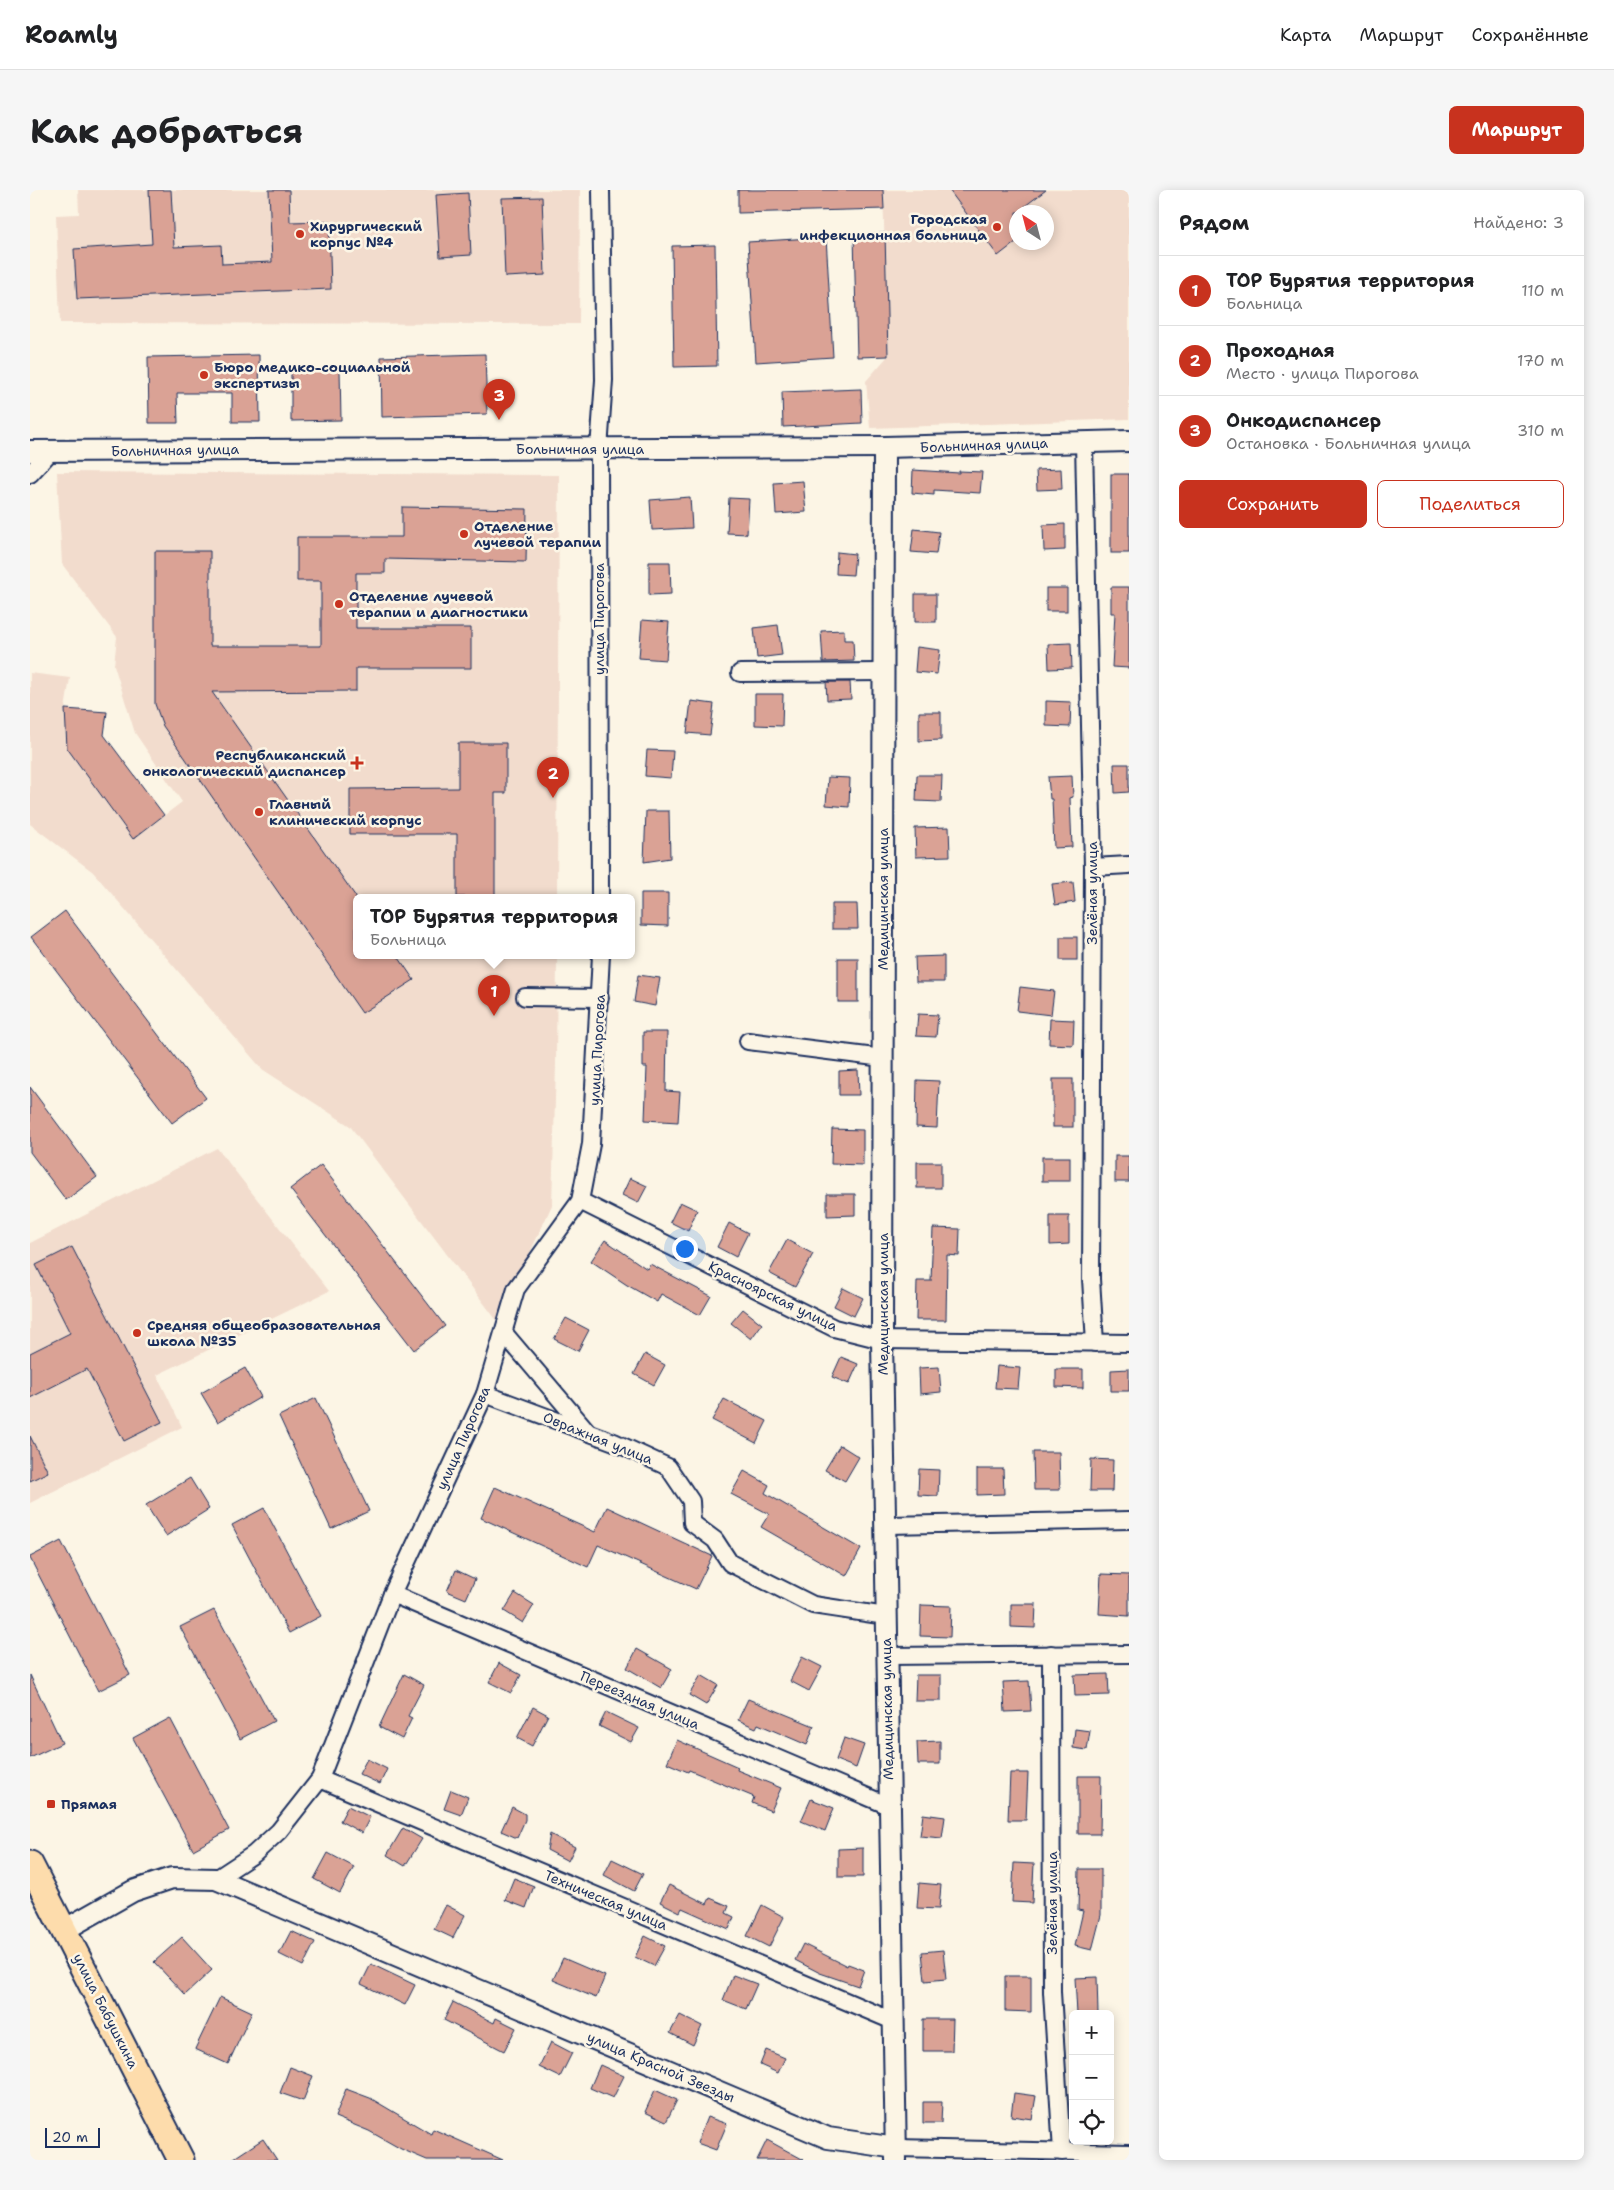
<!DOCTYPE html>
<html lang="ru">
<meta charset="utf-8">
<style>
:root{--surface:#fff;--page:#f6f6f6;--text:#202124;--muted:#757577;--line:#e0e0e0;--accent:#c8321e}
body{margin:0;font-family:"Shantell Sans",sans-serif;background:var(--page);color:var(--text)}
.controls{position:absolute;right:15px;bottom:15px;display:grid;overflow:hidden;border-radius:8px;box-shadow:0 2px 12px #0003}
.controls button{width:45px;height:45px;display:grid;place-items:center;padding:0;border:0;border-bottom:1px solid var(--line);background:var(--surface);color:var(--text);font:25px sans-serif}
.compass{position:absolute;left:979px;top:15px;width:45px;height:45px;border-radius:50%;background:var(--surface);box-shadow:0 2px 12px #0003;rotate:324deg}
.scale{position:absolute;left:15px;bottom:12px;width:55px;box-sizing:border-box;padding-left:5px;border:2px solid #1b2f5e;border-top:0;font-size:14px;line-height:18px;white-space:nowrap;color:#1b2f5e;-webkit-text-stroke:4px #fcf5e5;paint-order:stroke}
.you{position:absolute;left:654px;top:1058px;width:18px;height:18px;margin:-12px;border:4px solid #fff;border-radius:50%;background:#1a73e8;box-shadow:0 0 0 8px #1a73e833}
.badge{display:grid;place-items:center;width:32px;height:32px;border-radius:50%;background:var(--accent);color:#fff;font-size:16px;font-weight:700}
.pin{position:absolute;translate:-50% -41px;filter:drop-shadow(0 1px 2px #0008)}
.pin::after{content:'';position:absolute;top:26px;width:18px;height:15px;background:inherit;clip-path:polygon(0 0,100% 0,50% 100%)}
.popup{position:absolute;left:323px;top:704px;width:282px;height:65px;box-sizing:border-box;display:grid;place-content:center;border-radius:8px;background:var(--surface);filter:drop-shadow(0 1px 4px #0005);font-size:16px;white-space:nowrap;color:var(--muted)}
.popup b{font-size:19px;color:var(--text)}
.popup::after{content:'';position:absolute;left:50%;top:100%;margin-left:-10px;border:10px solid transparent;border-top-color:var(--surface)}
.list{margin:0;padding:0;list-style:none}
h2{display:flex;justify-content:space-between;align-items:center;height:65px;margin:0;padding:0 20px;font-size:21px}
h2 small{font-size:16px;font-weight:400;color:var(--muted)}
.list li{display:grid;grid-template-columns:32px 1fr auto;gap:15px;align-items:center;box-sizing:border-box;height:70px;padding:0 20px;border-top:1px solid var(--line)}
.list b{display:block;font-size:19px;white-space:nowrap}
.list p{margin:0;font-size:16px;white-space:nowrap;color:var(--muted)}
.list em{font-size:16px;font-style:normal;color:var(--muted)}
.actions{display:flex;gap:10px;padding:15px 20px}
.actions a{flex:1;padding:11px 0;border:1px solid var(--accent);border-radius:8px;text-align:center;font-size:18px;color:var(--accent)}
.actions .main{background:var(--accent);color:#fff}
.icon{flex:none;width:28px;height:28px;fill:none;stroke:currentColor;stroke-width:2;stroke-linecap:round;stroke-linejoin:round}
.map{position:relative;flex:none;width:1099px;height:1970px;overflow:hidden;border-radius:8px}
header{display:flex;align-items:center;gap:30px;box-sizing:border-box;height:70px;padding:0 25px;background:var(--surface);border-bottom:1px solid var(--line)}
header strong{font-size:24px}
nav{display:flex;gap:28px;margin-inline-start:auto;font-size:18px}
.intro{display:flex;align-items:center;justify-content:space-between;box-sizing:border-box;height:120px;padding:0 30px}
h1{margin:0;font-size:35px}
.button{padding:12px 22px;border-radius:8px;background:var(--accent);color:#fff;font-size:18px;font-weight:700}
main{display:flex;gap:30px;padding:0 30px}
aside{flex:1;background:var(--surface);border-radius:8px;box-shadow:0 2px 12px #0003}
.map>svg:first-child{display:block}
.built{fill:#f2dccd;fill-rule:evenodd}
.building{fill:#daa295;stroke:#1b2f5e}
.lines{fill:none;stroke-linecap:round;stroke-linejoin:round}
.minor-casing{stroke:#1b2f5e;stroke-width:20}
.tertiary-casing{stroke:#1b2f5e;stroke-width:24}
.primary-casing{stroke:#1b2f5e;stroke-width:29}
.minor{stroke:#fcf5e5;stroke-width:16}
.tertiary{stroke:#fcf5e5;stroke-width:20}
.primary{stroke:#fddcac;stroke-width:25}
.poi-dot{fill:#c8321e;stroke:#fcf5e5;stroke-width:2}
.labels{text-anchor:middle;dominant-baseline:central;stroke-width:5;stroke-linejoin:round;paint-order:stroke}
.poi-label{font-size:14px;font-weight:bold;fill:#1b2f5e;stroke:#fcf5e5;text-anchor:start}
.street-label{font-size:14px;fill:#1b2f5e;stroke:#fcf5e5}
</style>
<header>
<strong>Roamly</strong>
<nav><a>Карта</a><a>Маршрут</a><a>Сохранённые</a></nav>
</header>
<div class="intro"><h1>Как добраться</h1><a class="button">Маршрут</a></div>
<main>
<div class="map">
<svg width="1099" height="1970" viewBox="0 0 1099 1970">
<rect width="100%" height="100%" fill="#fcf5e5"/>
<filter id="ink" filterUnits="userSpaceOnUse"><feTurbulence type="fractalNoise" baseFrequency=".02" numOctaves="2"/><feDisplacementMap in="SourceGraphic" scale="10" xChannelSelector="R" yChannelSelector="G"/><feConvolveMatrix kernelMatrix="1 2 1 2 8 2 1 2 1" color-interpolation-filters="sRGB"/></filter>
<g filter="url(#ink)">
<g class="built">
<polygon points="48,0 550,0 549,134 30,133 26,25 49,24"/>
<path d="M853 0H1099V229L840 238 836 191 858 166ZM986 22H1016V52H986Z"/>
<polygon points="27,282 529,285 527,707 326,707 326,765 527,765 526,874 522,1015 468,1132 320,936 232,879 63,682 0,634 0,483 40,488 35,519 37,558 103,649 152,612 105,543 84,475 87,447 32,374"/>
<polygon points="187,958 299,1101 127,1185 152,1237 0,1313 0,1053"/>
</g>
<g class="building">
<polygon points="119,0 141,0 144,57 191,55 192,74 242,72 239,0 259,0 260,32 299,31 301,99 47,109 44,59 122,54"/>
<polygon points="708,0 853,0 854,19 708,23"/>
<polygon points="919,0 1016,0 995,16 1000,22 986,22 986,52 968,66"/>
<polygon points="438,3 441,65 410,67 406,5"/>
<polygon points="512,7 515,85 475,87 472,8"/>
<polygon points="855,43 858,166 827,167 824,45"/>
<polygon points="796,47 803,167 726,172 718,52"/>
<polygon points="685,55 687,176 644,177 642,56"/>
<polygon points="455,164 457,224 352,227 351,167"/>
<polygon points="229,165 230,232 202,232 202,203 147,203 148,233 119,233 118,167"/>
<polygon points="261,180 310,180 311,230 261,231"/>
<polygon points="831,199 832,233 753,237 752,202"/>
<polygon points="1031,279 1032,299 1007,300 1006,280"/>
<polygon points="883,280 929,283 929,281 952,282 950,303 904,300 904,305 882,303"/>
<rect x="1081" y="284" width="18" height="79"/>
<polygon points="773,291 776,322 746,324 744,293"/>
<polygon points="660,307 662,338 622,340 620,310"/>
<polygon points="699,308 719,309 717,344 697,343"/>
<polygon points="372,317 497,319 496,372 355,369 355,383 326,383 326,438 441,438 441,478 326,478 326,501 182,502 326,707 326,765 367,765 384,790 332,823 133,536 125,514 125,361 180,361 180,456 291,456 291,391 267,391 267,347 372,347"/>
<polygon points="1035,334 1035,360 1014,361 1013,335"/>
<polygon points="884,339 909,342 906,364 881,362"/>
<polygon points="807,362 825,364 823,385 806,384"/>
<polygon points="619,372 640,372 641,404 619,405"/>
<polygon points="1081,397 1099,397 1099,478 1082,477 1085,423 1081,423"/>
<rect x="1016" y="398" width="21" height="23"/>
<rect x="885" y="404" width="21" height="28"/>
<polygon points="612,430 639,432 636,470 609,468"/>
<polygon points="748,435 752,465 727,468 724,438"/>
<polygon points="814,440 814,450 823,450 824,471 793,472 791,441"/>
<polygon points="1041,453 1042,478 1019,479 1018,454"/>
<polygon points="887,457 910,460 907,484 885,482"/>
<polygon points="796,492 820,492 821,509 797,510"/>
<polygon points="725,504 753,504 752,536 725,535"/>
<polygon points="661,511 684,514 680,545 657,543"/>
<polygon points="1016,511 1041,512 1040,537 1016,536"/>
<polygon points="35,519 77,522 74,545 134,625 103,649 37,558"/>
<polygon points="889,522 911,522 911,550 889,551"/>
<polygon points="428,553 476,553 476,603 465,603 465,707 427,707 427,644 320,644 320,599 428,598"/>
<polygon points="617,560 643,561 641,588 615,586"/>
<polygon points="1084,574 1099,574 1099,602 1085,603"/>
<polygon points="887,585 912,585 911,612 886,611"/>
<polygon points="1042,586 1043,607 1040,608 1042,657 1024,658 1022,609 1020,609 1018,587"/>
<polygon points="798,587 820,588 819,617 796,615"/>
<polygon points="616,621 639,621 640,668 614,672"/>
<polygon points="919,637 920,666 886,667 885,638"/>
<polygon points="1043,692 1045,712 1025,715 1022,694"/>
<polygon points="611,703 638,703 638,736 611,735"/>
<polygon points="802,714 827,714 828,739 802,739"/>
<polygon points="35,721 176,908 142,933 1,747"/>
<rect x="1030" y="747" width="17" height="23"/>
<polygon points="914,766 914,792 886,792 885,767"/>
<rect x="808" y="768" width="20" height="44"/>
<polygon points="608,785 630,788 625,816 604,812"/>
<polygon points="990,797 1024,801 1021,825 987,821"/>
<polygon points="888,824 908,825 906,847 886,846"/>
<polygon points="1020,829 1044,830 1043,855 1019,854"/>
<polygon points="613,842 637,842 636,901 650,902 648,932 615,930 617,877 613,877"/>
<polygon points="828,880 829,905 809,905 809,881"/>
<rect x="1023" y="889" width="20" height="48"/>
<polygon points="887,890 909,891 907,938 886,937"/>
<polygon points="0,897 67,987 36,1010 0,962"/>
<polygon points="802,939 833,940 833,975 801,974"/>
<rect x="1085" y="966" width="14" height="26"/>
<rect x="1012" y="967" width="28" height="24"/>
<rect x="887" y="972" width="24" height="26"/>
<polygon points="291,975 415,1136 384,1160 260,999"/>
<polygon points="600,988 617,996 608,1013 592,1005"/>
<polygon points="797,1004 825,1004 825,1025 797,1026"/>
<polygon points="650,1012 667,1020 658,1041 640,1032"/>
<polygon points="1020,1026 1039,1026 1039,1054 1020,1055"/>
<polygon points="699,1033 718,1043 706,1067 687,1057"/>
<polygon points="903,1038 930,1039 929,1066 917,1065 916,1130 886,1130 887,1091 901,1091"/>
<polygon points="575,1050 617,1079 620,1074 681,1106 670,1125 631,1104 627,1112 597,1095 561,1071"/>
<polygon points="757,1050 783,1064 765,1097 739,1083"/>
<polygon points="42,1057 132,1232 94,1251 57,1179 0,1208 0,1163 40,1143 6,1075"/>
<polygon points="813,1098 833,1108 824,1126 804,1116"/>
<polygon points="713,1119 732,1134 721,1149 701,1133"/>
<polygon points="536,1128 559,1140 548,1161 524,1149"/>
<polygon points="615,1164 635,1175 624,1195 604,1184"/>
<polygon points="811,1167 828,1174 819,1194 802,1187"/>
<polygon points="967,1176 990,1178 988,1199 965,1198"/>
<polygon points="909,1177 911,1202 890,1204 889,1178"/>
<polygon points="215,1178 231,1207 188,1232 171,1203"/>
<polygon points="1026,1179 1053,1179 1053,1198 1026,1197"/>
<polygon points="1099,1179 1099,1201 1081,1201 1081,1180"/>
<polygon points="286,1208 339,1321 301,1339 249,1226"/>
<polygon points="694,1209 737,1231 726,1253 682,1230"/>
<polygon points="0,1246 18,1282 0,1291"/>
<polygon points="810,1255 829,1267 815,1291 795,1280"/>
<polygon points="1003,1262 1029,1262 1030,1300 1004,1300"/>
<polygon points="1061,1269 1083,1270 1082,1301 1060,1301"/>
<polygon points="889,1279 909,1280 908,1306 888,1305"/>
<polygon points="947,1279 973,1279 974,1304 947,1305"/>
<polygon points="714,1281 739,1295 735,1303 831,1359 816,1386 731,1337 739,1324 701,1304"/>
<polygon points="160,1288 179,1319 136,1346 116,1315"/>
<polygon points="465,1297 565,1342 577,1317 682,1366 666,1399 568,1355 558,1377 451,1328"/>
<polygon points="234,1318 291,1426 259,1443 202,1335"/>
<polygon points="31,1351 100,1485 68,1501 0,1368 0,1367"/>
<polygon points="426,1380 445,1389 436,1409 417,1401"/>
<polygon points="1071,1384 1099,1385 1099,1426 1069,1424"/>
<polygon points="485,1403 504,1415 493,1433 474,1421"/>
<polygon points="981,1414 1006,1414 1005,1438 981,1437"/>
<polygon points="891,1415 921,1416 920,1447 890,1446"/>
<polygon points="184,1420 244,1531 210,1549 150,1437"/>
<polygon points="607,1459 642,1479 631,1498 597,1478"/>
<polygon points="772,1467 792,1477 779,1501 760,1491"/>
<polygon points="469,1473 491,1485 481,1503 459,1492"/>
<polygon points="374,1484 394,1495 378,1526 382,1528 372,1549 349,1537"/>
<polygon points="1078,1484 1079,1505 1045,1506 1044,1485"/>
<polygon points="0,1485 32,1553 0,1568"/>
<polygon points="671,1485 688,1495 676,1515 659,1505"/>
<polygon points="886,1485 911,1485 911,1511 885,1511"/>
<polygon points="999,1491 1001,1521 975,1522 973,1492"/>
<polygon points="718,1509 784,1536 777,1555 728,1534 726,1538 708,1530"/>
<polygon points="503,1517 518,1525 502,1556 487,1548"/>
<polygon points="576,1522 609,1538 601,1552 569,1536"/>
<polygon points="140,1528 199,1640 163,1660 103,1548"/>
<polygon points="1045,1539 1060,1541 1057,1560 1043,1558"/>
<polygon points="814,1548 834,1555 826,1578 806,1570"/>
<polygon points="647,1550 708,1577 707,1580 751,1598 741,1621 722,1613 724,1607 659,1580 658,1582 637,1573"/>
<polygon points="910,1551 910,1574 888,1574 887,1552"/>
<polygon points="337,1569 357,1579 350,1594 329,1584"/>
<polygon points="980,1583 998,1583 996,1630 978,1630"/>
<polygon points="1048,1586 1071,1586 1070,1644 1048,1644"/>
<polygon points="421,1600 438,1607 431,1625 414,1619"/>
<polygon points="781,1609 804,1618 795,1641 771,1631"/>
<polygon points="318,1616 340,1627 332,1643 310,1631"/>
<polygon points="482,1617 495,1624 495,1630 487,1648 471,1641"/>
<polygon points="893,1624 915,1627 912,1648 890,1646"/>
<polygon points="373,1638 392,1649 375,1676 357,1665"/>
<polygon points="520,1644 545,1657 538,1671 517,1660"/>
<polygon points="833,1658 833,1687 808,1687 808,1659"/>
<polygon points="298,1663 324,1677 310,1703 284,1689"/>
<polygon points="582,1669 613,1684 604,1701 574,1685"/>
<polygon points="984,1673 1004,1674 1002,1713 982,1712"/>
<polygon points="1049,1679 1071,1679 1071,1725 1062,1760 1045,1756 1053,1721 1048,1720"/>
<polygon points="484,1688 504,1696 496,1718 475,1710"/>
<polygon points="889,1693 911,1695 909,1719 887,1718"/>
<polygon points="639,1695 677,1714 680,1708 699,1716 696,1723 704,1727 699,1739 652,1718 650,1722 630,1712"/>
<polygon points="416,1715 435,1725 423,1748 404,1739"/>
<polygon points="732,1715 754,1727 739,1757 717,1746"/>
<polygon points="261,1741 285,1752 273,1776 249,1764"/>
<polygon points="615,1746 635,1756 624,1776 605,1767"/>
<polygon points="152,1747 182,1780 155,1805 124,1772"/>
<polygon points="773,1754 817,1776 818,1774 834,1780 828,1796 790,1783 765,1770"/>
<polygon points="913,1760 916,1789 895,1791 892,1762"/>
<polygon points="533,1768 575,1786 566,1808 523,1790"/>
<polygon points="341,1774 385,1795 375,1815 331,1794"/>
<polygon points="703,1785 727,1794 716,1819 693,1810"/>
<polygon points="975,1786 1001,1786 1001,1822 975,1821"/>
<polygon points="1067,1787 1068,1824 1047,1824 1045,1788"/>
<polygon points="190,1807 222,1822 198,1874 165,1859"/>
<polygon points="423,1812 464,1833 466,1828 486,1838 474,1861 414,1830"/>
<polygon points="650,1825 672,1836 663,1855 640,1843"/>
<polygon points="893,1829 923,1829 922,1861 893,1861"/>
<polygon points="521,1852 542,1863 530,1887 509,1877"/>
<polygon points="736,1860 755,1868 748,1883 730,1875"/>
<polygon points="570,1875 594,1886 583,1908 560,1898"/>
<polygon points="260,1877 283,1886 273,1911 250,1903"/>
<polygon points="316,1899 340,1908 401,1944 403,1939 473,1970 397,1970 371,1959 339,1941 305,1927"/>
<polygon points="625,1900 647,1910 636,1932 615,1922"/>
<polygon points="984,1903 1006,1906 1002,1929 981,1926"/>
<polygon points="893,1912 912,1912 911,1933 893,1933"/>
<polygon points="677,1927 697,1934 686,1960 667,1953"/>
<polygon points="233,1949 247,1970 201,1970"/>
<polygon points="737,1950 774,1970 727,1970"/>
</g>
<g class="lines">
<defs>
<g id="minor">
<polyline points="1054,252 1063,677 1061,1089 1065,1153"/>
<polyline points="0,284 21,261"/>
<polyline points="710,483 854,482"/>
<polyline points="1063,677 1099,675"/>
<polyline points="570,707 569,259 574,190 571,0"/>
<polyline points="495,807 570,808"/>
<polyline points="718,851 853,868"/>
<polyline points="550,1011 804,1138 852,1150 1099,1153"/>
<polyline points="474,1143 557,1241"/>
<polyline points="455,1204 584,1252 638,1277 661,1311 662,1333 685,1350 700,1373 783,1415 856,1426"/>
<polyline points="857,1335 1099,1330"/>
<polyline points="362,1404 859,1616"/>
<polyline points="1021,1464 1022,1802 1032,1962"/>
<polyline points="857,1466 1099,1464"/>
<polyline points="290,1589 863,1831"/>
<polyline points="186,1689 224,1664 249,1641 290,1589 362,1404 455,1204 486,1099 550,1011 561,954 571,765"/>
<polyline points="866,1958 1099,1963"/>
</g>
<g id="tertiary">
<polyline points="854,257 852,1150 866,1970"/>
<polyline points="0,261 854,257 1099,251"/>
<polyline points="34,1740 103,1701 142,1688 186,1689 798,1948 866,1958"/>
</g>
<polyline id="primary" points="0,1674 151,1970"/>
</defs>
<use href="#minor" class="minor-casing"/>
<use href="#tertiary" class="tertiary-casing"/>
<use href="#primary" class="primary-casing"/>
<use href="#minor" class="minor"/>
<use href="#tertiary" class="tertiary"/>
<use href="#primary" class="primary"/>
</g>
</g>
<g class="poi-dot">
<circle cx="967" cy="37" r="5"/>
<circle cx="270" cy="44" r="5"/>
<circle cx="174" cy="185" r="5"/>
<circle cx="434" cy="344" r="5"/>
<circle cx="309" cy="414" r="5"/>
<path d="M324.5 565.5h5v5h5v5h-5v5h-5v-5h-5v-5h5z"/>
<circle cx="229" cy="622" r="5"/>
<circle cx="107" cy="1143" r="5"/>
<rect x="16" y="1609" width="10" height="10" rx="2.5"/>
</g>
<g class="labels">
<g class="poi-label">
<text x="957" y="29" text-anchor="end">Городская<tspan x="957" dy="16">инфекционная больница</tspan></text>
<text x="280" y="36">Хирургический<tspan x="280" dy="16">корпус №4</tspan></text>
<text x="184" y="177">Бюро медико-социальной<tspan x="184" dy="16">экспертизы</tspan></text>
<text x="444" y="336">Отделение<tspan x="444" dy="16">лучевой терапии</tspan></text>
<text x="319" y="406">Отделение лучевой<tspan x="319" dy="16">терапии и диагностики</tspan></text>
<text x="316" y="565" text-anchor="end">Республиканский<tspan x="316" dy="16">онкологический диспансер</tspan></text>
<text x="239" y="614">Главный<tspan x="239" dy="16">клинический корпус</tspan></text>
<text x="117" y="1135">Средняя общеобразовательная<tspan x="117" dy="16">школа №35</tspan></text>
<text x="31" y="1614">Прямая</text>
</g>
<g class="street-label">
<text transform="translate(954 255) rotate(-2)">Больничная улица</text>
<text x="550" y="259">Больничная улица</text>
<text transform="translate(145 260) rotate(-1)">Больничная улица</text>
<text transform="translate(569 429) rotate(-90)">улица Пирогова</text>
<text transform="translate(1062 703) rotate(-90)">Зелёная улица</text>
<text transform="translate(853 709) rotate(-90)">Медицинская улица</text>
<text transform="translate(567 860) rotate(-87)">улица Пирогова</text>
<text transform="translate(743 1106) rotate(26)">Красноярская улица</text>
<text transform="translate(853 1114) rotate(-90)">Медицинская улица</text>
<text transform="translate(433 1248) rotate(-66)">улица Пирогова</text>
<text transform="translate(568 1248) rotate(22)">Овражная улица</text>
<text transform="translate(610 1510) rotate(23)">Переездная улица</text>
<text transform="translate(857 1519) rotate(-91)">Медицинская улица</text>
<text transform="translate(576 1710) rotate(23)">Техническая улица</text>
<text transform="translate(1022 1713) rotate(-90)">Зелёная улица</text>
<text transform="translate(76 1821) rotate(63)">улица Бабушкина</text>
<text transform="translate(631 1877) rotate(23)">улица Красной Звезды</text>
</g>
</g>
</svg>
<div class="controls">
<button>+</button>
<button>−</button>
<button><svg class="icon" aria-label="locate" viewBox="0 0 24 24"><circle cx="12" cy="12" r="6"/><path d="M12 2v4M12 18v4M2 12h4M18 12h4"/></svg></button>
</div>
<svg class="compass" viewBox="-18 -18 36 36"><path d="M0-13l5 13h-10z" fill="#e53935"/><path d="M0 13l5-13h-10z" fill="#757577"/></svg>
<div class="scale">20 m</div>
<div class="you"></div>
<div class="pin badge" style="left:464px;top:826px">1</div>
<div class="popup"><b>ТОР Бурятия территория</b>Больница</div>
<div class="pin badge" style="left:523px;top:608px">2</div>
<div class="pin badge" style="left:469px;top:230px">3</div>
</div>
<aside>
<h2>Рядом<small>Найдено: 3</small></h2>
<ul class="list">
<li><span class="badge">1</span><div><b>ТОР Бурятия территория</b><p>Больница</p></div><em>110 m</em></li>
<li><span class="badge">2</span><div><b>Проходная</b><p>Место · улица Пирогова</p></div><em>170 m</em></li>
<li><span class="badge">3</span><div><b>Онкодиспансер</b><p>Остановка · Больничная улица</p></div><em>310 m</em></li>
</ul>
<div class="actions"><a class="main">Сохранить</a><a>Поделиться</a></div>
</aside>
</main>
